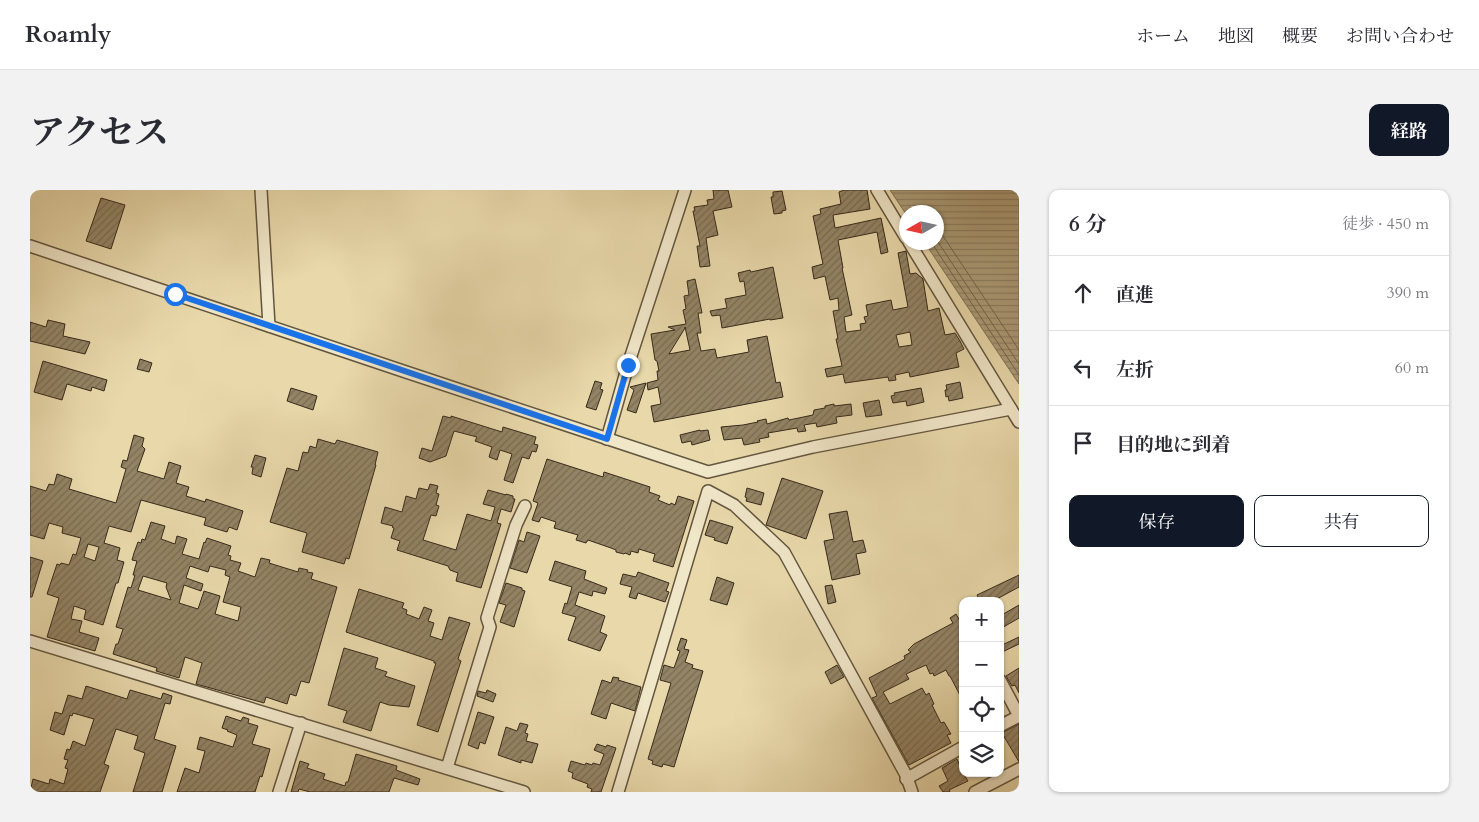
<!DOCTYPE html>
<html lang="ja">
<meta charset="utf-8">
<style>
:root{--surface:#fff;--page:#f2f2f3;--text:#2b2b33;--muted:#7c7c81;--line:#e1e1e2;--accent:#111827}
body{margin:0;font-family:Cardo,"Noto Serif JP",serif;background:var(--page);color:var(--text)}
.controls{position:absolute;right:15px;bottom:15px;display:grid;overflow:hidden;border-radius:10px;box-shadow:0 1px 4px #0004}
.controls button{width:45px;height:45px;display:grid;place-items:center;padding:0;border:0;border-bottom:1px solid var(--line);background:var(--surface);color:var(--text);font:25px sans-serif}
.compass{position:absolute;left:869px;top:15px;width:45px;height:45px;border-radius:50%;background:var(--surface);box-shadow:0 1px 4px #0004;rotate:261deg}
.stop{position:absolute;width:15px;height:15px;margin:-11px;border:4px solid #1a73e8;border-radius:50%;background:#fff}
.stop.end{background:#1a73e8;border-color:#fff;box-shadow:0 1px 5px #0008}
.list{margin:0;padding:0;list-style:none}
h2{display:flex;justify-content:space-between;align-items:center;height:65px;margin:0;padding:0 20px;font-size:21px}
h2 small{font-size:16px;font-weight:400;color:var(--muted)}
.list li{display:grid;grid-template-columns:32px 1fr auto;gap:15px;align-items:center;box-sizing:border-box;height:75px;padding:0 20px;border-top:1px solid var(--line)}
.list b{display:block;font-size:19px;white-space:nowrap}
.list em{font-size:16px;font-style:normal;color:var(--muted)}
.actions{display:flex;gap:10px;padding:15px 20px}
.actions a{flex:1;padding:11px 0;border:1px solid var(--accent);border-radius:10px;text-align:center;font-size:18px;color:var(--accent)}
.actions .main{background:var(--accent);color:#fff}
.icon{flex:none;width:28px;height:28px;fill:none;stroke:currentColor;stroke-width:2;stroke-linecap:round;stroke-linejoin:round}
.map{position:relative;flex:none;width:989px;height:602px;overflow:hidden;border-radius:10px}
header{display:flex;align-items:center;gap:30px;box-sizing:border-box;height:70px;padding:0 25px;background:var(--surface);border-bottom:1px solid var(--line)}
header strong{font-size:24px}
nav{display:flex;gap:28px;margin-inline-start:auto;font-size:18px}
.intro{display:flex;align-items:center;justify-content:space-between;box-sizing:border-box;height:120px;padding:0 30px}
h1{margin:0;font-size:35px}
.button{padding:12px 22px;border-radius:10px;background:var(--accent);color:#fff;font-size:18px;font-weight:700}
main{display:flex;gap:30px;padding:0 30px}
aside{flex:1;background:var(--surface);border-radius:10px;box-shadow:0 1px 4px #0004}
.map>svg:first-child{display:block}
.water{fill:url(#water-rules);stroke:#7d6f53}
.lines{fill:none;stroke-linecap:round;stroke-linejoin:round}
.shore{stroke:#72644a;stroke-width:1}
.building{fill:url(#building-hatch);stroke:#372a1b;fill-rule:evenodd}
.minor-casing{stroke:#63563f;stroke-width:14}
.minor{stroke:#f0e6c8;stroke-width:11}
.route{stroke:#1a73e8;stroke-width:6}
</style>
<header>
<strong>Roamly</strong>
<nav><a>ホーム</a><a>地図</a><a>概要</a><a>お問い合わせ</a></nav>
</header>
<div class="intro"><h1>アクセス</h1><a class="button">経路</a></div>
<main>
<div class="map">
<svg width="989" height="602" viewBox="0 0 989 602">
<defs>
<pattern id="water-rules" width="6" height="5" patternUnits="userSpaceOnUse" patternTransform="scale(1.25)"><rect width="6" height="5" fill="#ac9d79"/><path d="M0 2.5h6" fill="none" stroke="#8d8062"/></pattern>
<pattern id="building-hatch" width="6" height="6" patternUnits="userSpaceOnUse" patternTransform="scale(1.25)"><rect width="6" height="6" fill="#938465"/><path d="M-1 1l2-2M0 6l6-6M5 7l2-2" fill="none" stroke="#796c52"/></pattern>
</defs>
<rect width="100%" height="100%" fill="#e8d8aa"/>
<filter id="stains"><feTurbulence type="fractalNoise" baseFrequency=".004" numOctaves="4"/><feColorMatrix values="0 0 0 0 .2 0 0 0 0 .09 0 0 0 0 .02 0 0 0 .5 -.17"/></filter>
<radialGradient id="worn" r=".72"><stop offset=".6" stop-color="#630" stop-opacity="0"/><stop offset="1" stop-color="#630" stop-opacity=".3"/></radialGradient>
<polygon class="water" points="860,0 989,0 989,194 895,53 906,52 906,22 876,22 876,24"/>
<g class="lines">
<g class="shore">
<polyline points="906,38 911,43 989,160"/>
<polyline points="906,49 989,174"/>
<polyline points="901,52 989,185"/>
</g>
</g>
<g class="building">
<polygon points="683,0 698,0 702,17 683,21 688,45 676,48 680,76 670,77 667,56 670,56 663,21 665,21 664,17 678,15 677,10 684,9"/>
<path d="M814 0H837L840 19 803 25 805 38 851 28 858 62 851 64 847 42 808 50 813 78H812L822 125 814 127 816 142 831 140 830 134 836 133 834 127 838 126 836 115 861 110 863 120 878 117 868 63 876 61 880 84 886 83 893 89 898 121 909 118 915 145 925 143 930 151 934 159 926 163 929 177 880 187 879 182 865 185 866 190 859 191 858 187 815 193 813 184 797 187 795 179 812 176 806 149H808L803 121 809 120 808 108 800 110 795 86 784 89 782 77 793 74 783 26 791 24 790 19 811 14 809 2ZM880 142 882 155 869 157 866 145Z"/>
<polygon points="752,1 756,20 752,21 752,23 744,24 741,7 743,7 743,2"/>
<polygon points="71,8 95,15 81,59 56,51"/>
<polygon points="743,77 753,128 740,130 740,129 692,138 690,125 682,126 680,121 697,118 695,109 716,105 714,91 710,92 708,83 720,80 721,82"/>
<path d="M665 89 672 123H668L671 143H667L671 161 685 159 687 168 719 162 717 150 737 146 746 193 750 192 753 207 624 232 621 216 631 214 628 197 618 200 617 193 628 190 627 181H629L627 171 625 170 621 144 645 140 638 137 656 134 653 120 656 119 654 106 659 105 657 91ZM655 137 660 160 639 164 655 138Z"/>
<polygon points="18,130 35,134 33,146 60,152 55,164 0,151 0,132 16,137"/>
<polygon points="110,169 122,173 119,182 107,179"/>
<polygon points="13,171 77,190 74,201 62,197 61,201 37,194 32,210 4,202"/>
<polygon points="565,191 572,193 570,199 573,200 566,220 556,217"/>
<polygon points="930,192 933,208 919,211 918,206 916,207 915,200 917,200 916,195"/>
<polygon points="616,193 606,223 597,220 604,200 600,197"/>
<polygon points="261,198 287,206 283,220 257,211"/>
<polygon points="891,198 894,212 877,216 876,211 863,213 861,206 865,205 864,203"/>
<polygon points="849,210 852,225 836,227 833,213"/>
<polygon points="804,214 804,216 821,214 822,225 806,227 807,233 787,237 786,233 774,235 776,241 768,242 767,238 738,243 739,247 729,249 730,252 714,255 712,248 694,250 691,237 713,235 728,232 727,231 736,229 737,234 758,228 759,230 783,225 784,220 795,218 795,216"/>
<polygon points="413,226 421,228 421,226 472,242 473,237 506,247 504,254 508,255 506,262 502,261 499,269 492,267 483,293 474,290 482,264 470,260 467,270 459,267 462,257 445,251 447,247 424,241 416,266 400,272 389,268 392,258 402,261"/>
<polygon points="670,240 670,241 678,240 680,250 662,255 661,251 652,253 650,245"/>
<path d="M104 245 114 248 112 256 115 259 107 281 134 289 139 272 151 276 146 293 159 297 156 306 175 312 176 309 213 321 207 340 199 337 197 342 174 335 176 328 111 310 101 342 79 336 74 353 90 358 87 370 94 372 88 393H86L73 435 54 429 56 420 44 416 41 429 52 431 49 442 69 448 65 461 17 447 29 408 17 404 27 374 30 375 31 373 39 375 43 364 46 365 51 348 32 343 33 337 19 333 14 349 0 345V296L16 301 19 294 24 295 27 284 42 289 39 299 86 313 96 279 91 277 93 270 97 271ZM58 354 69 357 65 371 54 367Z"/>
<polygon points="288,249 305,254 307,250 348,262 345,275 346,275 319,369 316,368 314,374 272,362 277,343 240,332 257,278 268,281 273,262 278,263 280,256 286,258"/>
<polygon points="225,265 236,268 231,287 222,284 223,277 221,277"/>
<polygon points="517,269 573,287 574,282 620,297 619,302 630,306 628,310 640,315 641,313 645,315 648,306 664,311 643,377 623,371 625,364 609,359 608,363 601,361 600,365 595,363 594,364 586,362 586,360 581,358 558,350 556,353 546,350 548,345 524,338 526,332 511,327 509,332 502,330 508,313 503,311"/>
<polygon points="752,288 793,301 776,349 736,335"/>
<polygon points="400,294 408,296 406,303 409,304 406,315 409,316 406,326 401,325 393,350 426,360 437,324 461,331 465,317 453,314 458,300 476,305 476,304 483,306 483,309 485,309 481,322 471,319 467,333 471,334 451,398 426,391 428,383 420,380 418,376 367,360 370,351 361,348 364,338 362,337 363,336 351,333 355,317 372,322 376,306 386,309 389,298 398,300"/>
<polygon points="717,298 734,303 731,315 716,311 717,308 715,307"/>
<polygon points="817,321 823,352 833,350 836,362 826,364 830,384 802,390 794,351 804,349 799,324"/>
<polygon points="680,330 703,337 697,354 684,350 685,348 675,345"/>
<path d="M121 332 135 336 131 349 145 354 147 346 157 349 152 364 169 369 174 352 175 353 177 348 201 356 198 365 201 366 200 370 211 373 208 381 225 387 231 368 240 370 239 373 268 382 269 378 278 380 277 382 283 383 281 389 307 397 279 493 271 491 266 506 260 504 257 514 236 507 234 513 166 494 172 473 155 467 149 488 126 481 127 478 83 464 86 454H88L93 439 86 437 98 397 101 398 105 385H103L107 371 102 370 104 363 108 352 111 353 112 349 115 350ZM160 376 178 382 180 376 196 380 195 385 200 387 193 412 211 417 208 431 185 424 190 406 177 402 174 401 168 419 149 413 154 395 171 401 173 394 156 388ZM113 386 137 393 136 397 141 410 108 400Z"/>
<polygon points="497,342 510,346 497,383 480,378 489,350 494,352"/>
<polygon points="0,367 13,371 2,407 0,407"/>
<polygon points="525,371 556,381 554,389 577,398 575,404 563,401 562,406 549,402 545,415 575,426 570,442 577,445 570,461 538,450 546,427 532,423 535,413 537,414 542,397 519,390"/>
<polygon points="608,382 639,393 636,401 639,402 635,412 608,403 606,409 599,407 602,397 590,394 593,384 606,387"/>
<polygon points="989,385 989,397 963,411 950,411 947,405"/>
<polygon points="687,387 704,393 697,415 680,410"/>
<polygon points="476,393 492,398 492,400 495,401 484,437 470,432 476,415 469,413"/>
<polygon points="802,395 806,412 798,414 795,396"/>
<polygon points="329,399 374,413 372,418 377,420 376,424 389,429 394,417 402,420 398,431 404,433 400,446 412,450 419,427 440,433 428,469 431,471 408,542 387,535 406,473 404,473 404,471 316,442"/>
<polygon points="989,415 989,428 970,439 970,426"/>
<polygon points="926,424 933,436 933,511 920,486 919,486 916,480 904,486 903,483 900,484 896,475 876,484 879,489 853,502 860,514 892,498 896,505 899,503 904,514 902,515 911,533 914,532 921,544 917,545 921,553 879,575 842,508 847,506 839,488 875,469 874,466 881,462 878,460 884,454 923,433 920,428"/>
<polygon points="989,447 989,454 970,463 970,456"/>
<polygon points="651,448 657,450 654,459 659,460 655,472 663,475 662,478 673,481 644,577 633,574 632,577 622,574 623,571 618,569 641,493 630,490 634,475 644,478 650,461 647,460"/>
<polygon points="314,458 348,468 345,478 357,482 355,486 385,496 379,517 359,515 350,512 341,541 313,532 317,521 298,515"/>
<polygon points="807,475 814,487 801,494 795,482"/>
<polygon points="989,478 989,503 985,495 982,496 976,486"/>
<polygon points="583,487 589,488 588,490 611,497 605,521 581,513 576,529 561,524 572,490 581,493"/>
<polygon points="56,496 97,509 100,500 131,509 133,503 142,506 140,514 135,513 124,549 146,556 132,602 103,602 115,563 104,559 108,546 86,539 74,574 79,576 70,602 0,602 3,589 19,594 20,589 34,594 38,579 35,578 38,570 34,569 37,559 40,560 43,551 55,556 64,529 43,523 42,526 40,525 34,545 20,540 25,522 32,524 38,505 52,509"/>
<polygon points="457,500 466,504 463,512 447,506 448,501 456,503"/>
<polygon points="448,522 464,527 455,554 450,552 448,559 438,555"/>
<polygon points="196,526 211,531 213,527 219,529 218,533 228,536 222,554 240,559 232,587 230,586 225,602 147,602 155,578 169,583 175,561 167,559 170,547 203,557 207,545 197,541 198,540 192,538"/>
<polygon points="490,533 498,535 495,543 498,544 496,551 508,554 502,573 491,570 491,573 468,565 476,537 487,541"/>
<polygon points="989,534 989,572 972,543"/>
<polygon points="567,554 576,557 577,555 586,558 571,602 561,602 562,599 557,597 558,594 542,588 543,583 538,581 541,571 555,575 556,573 562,575 563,573 570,575 574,564 564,560"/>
<polygon points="326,564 367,576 366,580 390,589 388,595 364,588 359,602 280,602 269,599 268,602 261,602 270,571 279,574 277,578 295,584 293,589 315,596 316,592 318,592"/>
<polygon points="927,569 933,583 938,591 919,600 920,602 913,602 909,596 918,591 912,578"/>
</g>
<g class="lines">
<defs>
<g id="minor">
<polyline points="231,0 239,136"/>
<polyline points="847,0 876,48"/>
<polyline points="879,52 989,232"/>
<polyline points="0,56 376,182 678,282 783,257 981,219"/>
<polyline points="577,249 598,175 655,0"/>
<polyline points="0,451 494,602"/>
<polyline points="970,490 989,526 970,536"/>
<polyline points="417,578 460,437 457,428 486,335 495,316"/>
<polyline points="876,589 933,557"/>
<polyline points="249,602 271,533"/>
<polyline points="588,602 678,301 704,315 754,362 876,585 882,602"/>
<polyline points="945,602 989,579"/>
</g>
</defs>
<use href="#minor" class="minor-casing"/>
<use href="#minor" class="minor"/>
</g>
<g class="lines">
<polyline class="route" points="145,104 577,249 598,175"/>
</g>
<rect width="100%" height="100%" filter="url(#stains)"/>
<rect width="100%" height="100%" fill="url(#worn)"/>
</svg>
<div class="controls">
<button>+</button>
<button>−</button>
<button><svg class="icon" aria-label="locate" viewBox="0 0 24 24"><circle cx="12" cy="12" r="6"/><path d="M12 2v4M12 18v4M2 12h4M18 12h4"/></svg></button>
<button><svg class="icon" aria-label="layers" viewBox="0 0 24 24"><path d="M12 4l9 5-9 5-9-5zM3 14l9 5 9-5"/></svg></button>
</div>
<svg class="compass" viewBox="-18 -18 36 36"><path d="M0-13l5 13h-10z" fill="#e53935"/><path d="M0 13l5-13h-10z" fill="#7c7c81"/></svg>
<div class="stop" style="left:145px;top:104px"></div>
<div class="stop end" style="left:598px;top:175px"></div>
</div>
<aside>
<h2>6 分<small>徒歩 · 450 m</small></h2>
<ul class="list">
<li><svg class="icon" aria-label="ahead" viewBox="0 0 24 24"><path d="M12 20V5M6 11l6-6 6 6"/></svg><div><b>直進</b></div><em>390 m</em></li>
<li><svg class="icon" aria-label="left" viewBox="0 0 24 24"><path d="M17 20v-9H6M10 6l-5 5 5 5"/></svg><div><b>左折</b></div><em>60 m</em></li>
<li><svg class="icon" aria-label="arrive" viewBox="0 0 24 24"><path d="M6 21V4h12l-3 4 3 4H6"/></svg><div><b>目的地に到着</b></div></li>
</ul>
<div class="actions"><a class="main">保存</a><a>共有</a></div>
</aside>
</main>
